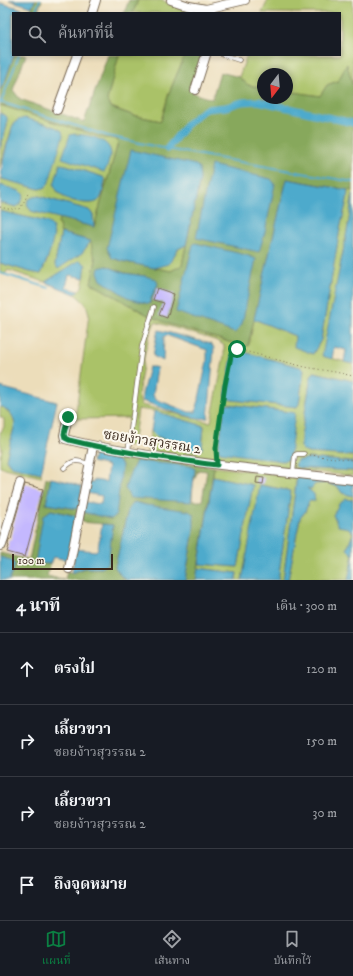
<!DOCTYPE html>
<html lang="th">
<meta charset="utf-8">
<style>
:root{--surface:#171b24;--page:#20242c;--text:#f1f3f6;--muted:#9ea1a6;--line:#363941;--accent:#0b8043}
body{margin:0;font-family:"IM FELL DW Pica","Noto Serif Thai",serif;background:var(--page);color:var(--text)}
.compass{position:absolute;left:257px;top:68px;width:36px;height:36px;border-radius:50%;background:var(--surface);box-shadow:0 2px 6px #0003;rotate:196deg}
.scale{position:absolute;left:12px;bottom:10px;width:101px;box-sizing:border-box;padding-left:4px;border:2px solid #3b2a1e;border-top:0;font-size:11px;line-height:14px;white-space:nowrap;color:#3b2a1e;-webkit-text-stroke:3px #fbf7ec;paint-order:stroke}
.stop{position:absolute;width:12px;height:12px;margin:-9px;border:3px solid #0b8043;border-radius:50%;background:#fff}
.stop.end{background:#0b8043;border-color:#fff;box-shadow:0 1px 4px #0008}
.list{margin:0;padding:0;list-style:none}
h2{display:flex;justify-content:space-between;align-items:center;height:52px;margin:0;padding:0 16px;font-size:17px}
h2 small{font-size:13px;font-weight:400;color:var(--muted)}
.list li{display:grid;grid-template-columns:26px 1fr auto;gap:12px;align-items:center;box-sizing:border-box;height:72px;padding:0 16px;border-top:1px solid var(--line)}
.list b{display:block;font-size:15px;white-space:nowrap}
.list p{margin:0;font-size:13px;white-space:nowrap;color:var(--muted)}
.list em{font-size:13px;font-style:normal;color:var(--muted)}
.icon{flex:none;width:22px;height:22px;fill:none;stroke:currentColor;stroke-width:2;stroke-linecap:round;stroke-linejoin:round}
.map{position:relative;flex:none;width:353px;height:580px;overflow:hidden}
.search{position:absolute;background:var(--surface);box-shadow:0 2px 6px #0003;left:12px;right:12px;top:12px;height:44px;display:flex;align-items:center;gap:10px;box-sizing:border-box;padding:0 14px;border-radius:0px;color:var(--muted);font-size:15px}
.sheet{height:340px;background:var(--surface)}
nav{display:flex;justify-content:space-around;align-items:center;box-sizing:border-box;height:56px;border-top:1px solid var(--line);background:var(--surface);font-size:11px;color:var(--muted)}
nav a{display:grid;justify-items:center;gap:2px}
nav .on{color:var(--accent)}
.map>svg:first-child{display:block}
.green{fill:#aac267;stroke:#727642;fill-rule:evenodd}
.forest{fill:#87a85c;stroke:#61693d;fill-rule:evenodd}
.water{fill:#4eaacc;stroke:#446a75}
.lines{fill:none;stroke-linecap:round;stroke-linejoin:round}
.stream{stroke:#4eaacc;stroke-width:2}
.canal{stroke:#4eaacc;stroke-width:7}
.building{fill:#c4b8fe}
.lane-casing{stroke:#796955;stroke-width:5.5}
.street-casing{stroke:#796955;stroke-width:10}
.path{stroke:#796955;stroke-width:1;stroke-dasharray:1 3;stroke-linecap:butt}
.lane{stroke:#fff;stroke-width:4}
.street{stroke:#fff;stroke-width:8}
.route{stroke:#0b8043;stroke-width:5}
.labels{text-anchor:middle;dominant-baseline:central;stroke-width:4;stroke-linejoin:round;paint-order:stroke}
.street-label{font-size:14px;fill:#3b2a1e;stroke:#fbf7ec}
</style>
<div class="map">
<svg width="353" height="580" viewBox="0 0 353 580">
<rect width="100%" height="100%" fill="#fbf7ec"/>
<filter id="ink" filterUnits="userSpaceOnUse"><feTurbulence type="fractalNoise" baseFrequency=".025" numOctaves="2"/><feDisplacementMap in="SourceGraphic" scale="8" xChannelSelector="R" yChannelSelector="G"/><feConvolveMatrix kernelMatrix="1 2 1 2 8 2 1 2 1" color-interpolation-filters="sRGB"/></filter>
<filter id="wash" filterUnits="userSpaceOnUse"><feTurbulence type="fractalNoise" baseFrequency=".012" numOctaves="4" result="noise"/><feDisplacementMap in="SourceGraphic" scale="16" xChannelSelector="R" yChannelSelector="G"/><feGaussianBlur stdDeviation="0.9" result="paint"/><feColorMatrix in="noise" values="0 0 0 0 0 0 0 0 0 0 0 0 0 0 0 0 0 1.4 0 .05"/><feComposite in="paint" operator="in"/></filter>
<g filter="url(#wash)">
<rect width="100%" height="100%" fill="#ecddba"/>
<g class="green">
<polygon points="138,0 160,0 201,13 133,13"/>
<polygon points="268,0 353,0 353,87 347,65 338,81 327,85 320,96 287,91 287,74 263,74 263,88 248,85 239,77 247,55 340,55 340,13 262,13"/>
<polygon points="119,55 185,55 169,93 161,121 132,115 111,107 107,100"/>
<path d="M0 105 104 138 117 139 118 143 94 227 93 215 89 210 39 196 31 211 60 218 58 222 61 233 55 264 58 268 82 253 91 241 92 250 96 260 91 283 148 315 169 324 239 345H249L254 319 295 336 313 354 321 340 340 229 347 200 348 190 353 191 348 226 323 356 353 364V381L314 372 311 377 310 382 301 437V448L304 451 308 453 353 456V462L308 458 302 460 299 468 353 471V476L200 460 147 451 151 431 156 436 179 445 187 451 202 449 204 426 154 411 138 409 133 446 126 445 129 418 75 419 89 314 86 304 75 294 82 287 85 275 80 261 45 282 8 270 5 274H0V263L30 272 41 274 47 261 54 234 47 222 0 211V203L17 207 20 191 0 185V177L2 179 39 189 19 119 14 123 5 149 0 168V149L7 126 3 114 0 113ZM66 165 103 177 105 180C104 187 103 197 97 201 91 206 72 201 65 198 63 197 60 194 57 192ZM155 322 215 340 224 345V356L211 422 204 421 141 405 138 395 145 352 150 334ZM237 350 300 367 304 370 299 404 297 407 232 400 225 398 232 356 234 353ZM228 404 290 412 218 449 225 406Z"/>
<polygon points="186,245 182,265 171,271 155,268 169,264 178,249"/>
<polygon points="0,407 3,407 12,415 15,424 6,460 11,466 41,473 41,477 0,467 0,456 2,450 0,440 0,432 1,432 4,427 4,419 0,417"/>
<polygon points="214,467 297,476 283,580 278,580 291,491 261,485 242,580 236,580 237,573 198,568 199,564 238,567 253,485 213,476"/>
<polygon points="327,483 338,487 342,493 353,496 353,500 346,499 349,528 353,533 351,540 353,555 348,580 288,580 300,518 305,512 309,501 315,501 305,488 315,484"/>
</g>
<g class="forest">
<polygon points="35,0 42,0 37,13 30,13"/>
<polygon points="129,0 138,0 133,13 124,13"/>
<path d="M14 55H26L13 90 20 99 84 122 108 55H119L107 100 110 107 132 115 161 121 169 93 185 55H202L193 93 212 99 220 72 239 77 248 85 263 88V98H287V91L320 96 327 85 338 81 347 64 353 87V191L287 179 282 199 248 346 239 345 169 324 148 315 91 283 96 260 92 250 91 241 61 233 58 222 60 218 94 227 118 143 117 139 104 138 0 105V90L5 81ZM131 151 192 165 200 179 182 265 171 271 126 262 112 258ZM107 266 124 273 145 276 158 284 153 294 150 304Z"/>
<path d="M110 453 148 457 214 467 201 550 196 580H185L194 529 146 505 134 502 128 510 124 526 121 576 127 580H65L67 571 72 573 84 568H102L113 525 82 522 83 512 111 519 122 465ZM195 469 194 476 125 488ZM198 470 207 471 202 501H192L193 483Z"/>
<polygon points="46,478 51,478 46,504 79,509 76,516 51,510 36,563 50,564 47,576 64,580 9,580 12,571 11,560 0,557 0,553 29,560"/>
</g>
<g class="water">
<polygon points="9,0 35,0 32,7"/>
<polygon points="0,3 16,7 30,12 13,13 13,55 14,55 5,81 0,90"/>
<polygon points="0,113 7,117 7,126 0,149"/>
<path d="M25 118 55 127 62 131 63 136 48 185 44 188 39 189 2 179C0 169 7 143 11 133 11 130 12 126 14 124 16 120 21 119 25 118Z"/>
<path d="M74 134C87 135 110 138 111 154 111 154 109 160 109 160 108 165 107 168 104 172L62 158 70 135Z"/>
<polygon points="131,150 196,165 199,168 200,179 186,245 178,249 169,264 154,268 126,262 112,258 107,248"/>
<path d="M60 164 66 165 103 177 105 180C104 186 103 197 98 201 92 206 70 201 64 197 59 194 56 190 54 185Z"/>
<polygon points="211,165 271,179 275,184 265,232 259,252 196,238"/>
<polygon points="287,179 348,190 347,200 340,229 321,340 313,354 294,347 295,336 254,319 282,199"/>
<polygon points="0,185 20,191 24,195 22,201 17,207 0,203"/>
<polygon points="353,194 353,364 344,362 346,350 334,347 332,359 322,356 348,226"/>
<polygon points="39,196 89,210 93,215 94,227 31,211 27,204 28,200 33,197"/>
<path d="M0 211 47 222C49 224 51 224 52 226 58 235 45 265 41 274L30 272 0 263Z"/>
<polygon points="61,233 91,241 82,253 58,269 55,264"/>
<polygon points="195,243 246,255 256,259 242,324 235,333 176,312 193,245"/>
<polygon points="80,260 86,265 84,278 69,275 66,287 78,291 75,294 45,282"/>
<polygon points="107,266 124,273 145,276 156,279 158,284 153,294 149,304 130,299 101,280 98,272 99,268"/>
<path d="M159 330 211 344 214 348 209 408 208 418C193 421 158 406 142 401V394L149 367H154L157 368 153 395 155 399 189 412H196L207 361V350L166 335 164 337 163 361 153 356 157 334Z"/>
<polygon points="236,350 300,367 304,370 299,404 297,407 232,400 225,398 232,356"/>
<polygon points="314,372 353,381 353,456 308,453 304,451 301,448 301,437 310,382 311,377"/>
<polygon points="0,387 57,402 41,473 11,466 6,459 15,424 12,415 3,407 0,407"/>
<polygon points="228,404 290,412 295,413 290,456 288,460 282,461 220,452 218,449 225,406"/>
<polygon points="154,411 204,426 202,449 187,451 179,445 156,436 151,431"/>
<polygon points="99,449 110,453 122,465 116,516 111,519 83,512 84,502 101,504 102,496 86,493 88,482 93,483 94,480 106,482 108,466 92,462 95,450"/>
<polygon points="308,458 353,462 353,471 299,468 295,466 297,460 302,460"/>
<polygon points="136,461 190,466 195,469 191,502 130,498 125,488 129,476"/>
<polygon points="213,476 253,485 238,567 199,564"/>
<polygon points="297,476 353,482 353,496 342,493 338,487 327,483 315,484 311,489 307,488 314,494 315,501 309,501 305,512 300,518 288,580 283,580"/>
<polygon points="51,478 69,482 82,487 79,509 46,504"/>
<polygon points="260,485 291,491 278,580 242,580"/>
<polygon points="346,499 353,500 353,580 348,580 353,555 347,549 353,533 349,528 338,526 333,515 339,504"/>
<polygon points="134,502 146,505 189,511 194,515 194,529 185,580 127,580 121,576 115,567 128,510"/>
<polygon points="51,510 76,516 67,560 53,557 50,564 35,563 43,516"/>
<polygon points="102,524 113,525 108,563 102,568 84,568 72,573 75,549 96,551 98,548"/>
<polygon points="0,557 11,560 15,565 9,580 0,580"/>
<polygon points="198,568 237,573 236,580 196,580"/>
</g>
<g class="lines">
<g class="stream">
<polyline points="35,13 40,0"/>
<polyline points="0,102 108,136 167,149 353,182"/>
<polyline points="1,102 19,55"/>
<polyline points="0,273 49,288"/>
</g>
<polyline class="canal" points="167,149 187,124 196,116 206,109 226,107 242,102 258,101 353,123"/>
</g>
<g id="blocks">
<g class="building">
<polygon points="157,288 174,294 167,318 159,315 164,303 153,300"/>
<polygon points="257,477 264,478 263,484 256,483"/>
<polygon points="25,484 43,489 25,557 7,552 9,546 8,545 9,539 11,540 14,527 13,526"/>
</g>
</g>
</g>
<g filter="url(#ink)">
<use href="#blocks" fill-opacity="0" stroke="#796955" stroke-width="1"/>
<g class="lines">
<defs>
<g id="lane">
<polyline points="223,55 239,60"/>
<polyline points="128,452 142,346 154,307"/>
<path d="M64 468C74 459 76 460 89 464"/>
<polyline points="293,473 295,455 297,454 304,454"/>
</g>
<g id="street">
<polyline points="171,0 189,6 206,9 245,0"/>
<polyline points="92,13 96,0"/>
<polyline points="195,90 206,55"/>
<polyline points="57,110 77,55"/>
<path d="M68 417 64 435 65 439 69 440C101 448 134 453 168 458 229 467 291 473 353 480"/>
<polyline points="0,546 2,545 20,483"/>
<polyline points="69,569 93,446"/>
</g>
</defs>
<use href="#lane" class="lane-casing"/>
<use href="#street" class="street-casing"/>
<g class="path">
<polyline points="0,207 8,209 20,209 29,192"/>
<polyline points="310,455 353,460"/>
<polyline points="217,456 216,448 225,385 231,356 234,349 237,349 305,367 335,372 353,376"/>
</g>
<use href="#lane" class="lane"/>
<use href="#street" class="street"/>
</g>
</g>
<g class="lines" filter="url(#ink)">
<path class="route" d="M68 417 64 434 65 438 69 440C117 452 167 458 217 465L216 448 225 385 231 356 234 350 237 349"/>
</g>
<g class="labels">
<g class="street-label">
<text transform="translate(152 442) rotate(9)">ซอยง้าวสุวรรณ 2</text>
</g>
</g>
</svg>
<svg class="compass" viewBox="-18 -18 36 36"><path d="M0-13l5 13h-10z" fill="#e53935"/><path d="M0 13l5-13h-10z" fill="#9ea1a6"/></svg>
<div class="scale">100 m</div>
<div class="stop" style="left:237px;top:349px"></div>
<div class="stop end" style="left:68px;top:417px"></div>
<div class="search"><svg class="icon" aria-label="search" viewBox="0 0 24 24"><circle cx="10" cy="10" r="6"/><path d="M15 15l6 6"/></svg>ค้นหาที่นี่</div>
</div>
<section class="sheet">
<h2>4 นาที<small>เดิน · 300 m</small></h2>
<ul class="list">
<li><svg class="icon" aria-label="ahead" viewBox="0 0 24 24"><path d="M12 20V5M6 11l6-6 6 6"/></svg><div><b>ตรงไป</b></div><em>120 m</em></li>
<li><svg class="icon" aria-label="right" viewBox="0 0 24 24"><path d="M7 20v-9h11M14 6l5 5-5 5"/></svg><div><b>เลี้ยวขวา</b><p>ซอยง้าวสุวรรณ 2</p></div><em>150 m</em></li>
<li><svg class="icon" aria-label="right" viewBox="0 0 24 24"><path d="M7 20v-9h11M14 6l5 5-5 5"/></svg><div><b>เลี้ยวขวา</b><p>ซอยง้าวสุวรรณ 2</p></div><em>30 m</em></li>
<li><svg class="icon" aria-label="arrive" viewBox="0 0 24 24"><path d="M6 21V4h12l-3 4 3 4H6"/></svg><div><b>ถึงจุดหมาย</b></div></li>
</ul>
</section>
<nav>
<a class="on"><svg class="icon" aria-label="map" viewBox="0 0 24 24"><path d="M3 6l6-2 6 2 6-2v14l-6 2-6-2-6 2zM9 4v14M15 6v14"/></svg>แผนที่</a>
<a><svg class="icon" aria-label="directions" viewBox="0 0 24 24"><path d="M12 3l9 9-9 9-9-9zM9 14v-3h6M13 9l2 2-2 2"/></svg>เส้นทาง</a>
<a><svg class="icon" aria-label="saved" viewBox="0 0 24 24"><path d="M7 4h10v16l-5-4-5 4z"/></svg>บันทึกไว้</a>
</nav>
